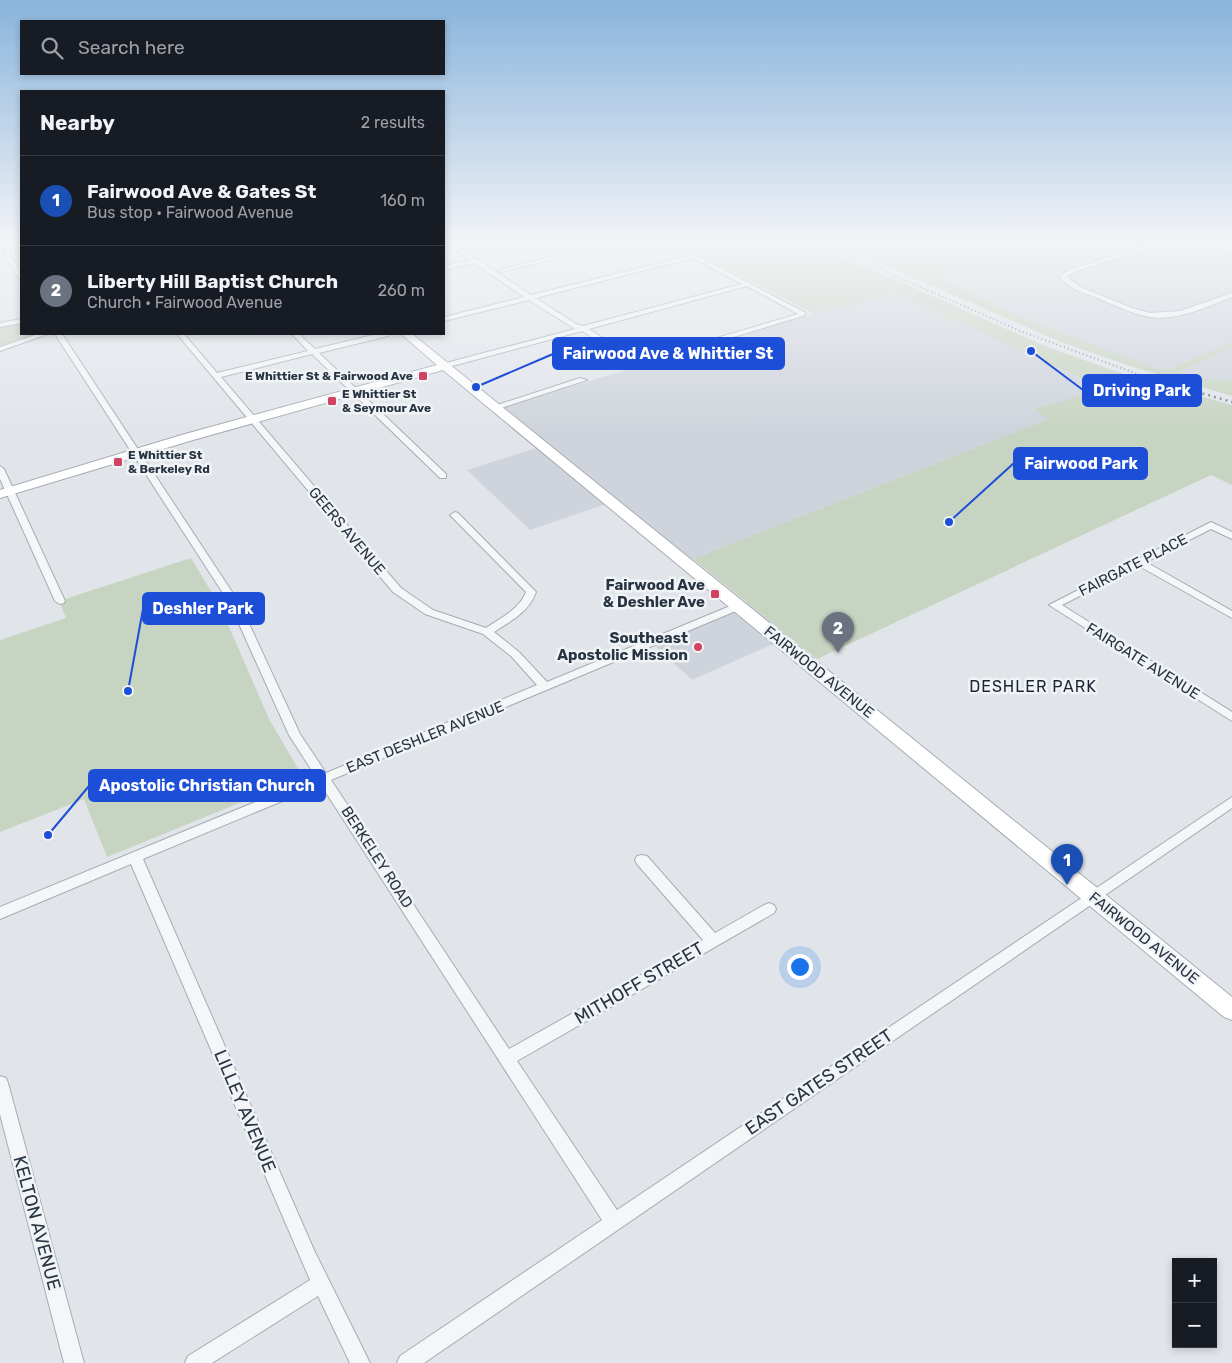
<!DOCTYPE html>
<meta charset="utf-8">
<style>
:root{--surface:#171b24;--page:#20242c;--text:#f1f3f6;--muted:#9ea1a6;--line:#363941;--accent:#1a73e8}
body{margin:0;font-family:Rubik,sans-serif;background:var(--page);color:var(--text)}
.controls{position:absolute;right:15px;bottom:15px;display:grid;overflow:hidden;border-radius:0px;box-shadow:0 2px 8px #0003}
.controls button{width:45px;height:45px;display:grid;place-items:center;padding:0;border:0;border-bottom:1px solid var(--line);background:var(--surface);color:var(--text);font:25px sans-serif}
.you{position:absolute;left:799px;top:966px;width:18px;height:18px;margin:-12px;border:4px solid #fff;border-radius:50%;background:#1a73e8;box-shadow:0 0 0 8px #1a73e833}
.badge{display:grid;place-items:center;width:32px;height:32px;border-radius:50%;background:var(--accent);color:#fff;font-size:16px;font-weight:700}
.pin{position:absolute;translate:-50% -41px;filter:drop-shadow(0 1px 2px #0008)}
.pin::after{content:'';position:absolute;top:26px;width:18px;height:15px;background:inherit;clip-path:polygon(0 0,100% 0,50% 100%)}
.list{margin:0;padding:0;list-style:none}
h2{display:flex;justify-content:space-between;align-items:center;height:65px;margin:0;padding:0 20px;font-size:21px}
h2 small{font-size:16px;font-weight:400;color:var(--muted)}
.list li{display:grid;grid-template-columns:32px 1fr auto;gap:15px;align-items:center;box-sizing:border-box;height:90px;padding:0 20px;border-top:1px solid var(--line)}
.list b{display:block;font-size:19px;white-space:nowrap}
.list p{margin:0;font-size:16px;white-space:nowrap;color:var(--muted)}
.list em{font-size:16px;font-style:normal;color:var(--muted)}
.icon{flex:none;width:28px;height:28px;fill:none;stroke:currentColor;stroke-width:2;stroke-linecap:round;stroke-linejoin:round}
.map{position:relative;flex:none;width:1232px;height:1363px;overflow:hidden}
.search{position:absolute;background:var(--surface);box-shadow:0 2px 8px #0003;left:20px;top:20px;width:425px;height:55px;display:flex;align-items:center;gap:12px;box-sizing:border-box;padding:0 18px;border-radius:0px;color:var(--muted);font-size:19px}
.panel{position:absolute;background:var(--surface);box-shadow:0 2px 8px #0003;left:20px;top:90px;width:425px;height:245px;border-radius:0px}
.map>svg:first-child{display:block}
.built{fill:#cfd4dc}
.green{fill:#c8d4c2}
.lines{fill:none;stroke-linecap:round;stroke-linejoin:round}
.street-casing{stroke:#a6acb4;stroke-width:2}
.secondary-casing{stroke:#a6acb4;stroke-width:2}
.primary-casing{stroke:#a0aab6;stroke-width:1}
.street{fill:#f4f6f8;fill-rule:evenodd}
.secondary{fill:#fff;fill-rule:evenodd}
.primary{fill:#fff;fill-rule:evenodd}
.rail-far1{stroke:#7a8594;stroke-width:2;stroke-dasharray:1 3;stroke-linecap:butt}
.rail{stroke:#7a8594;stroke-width:2.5;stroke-dasharray:2 4;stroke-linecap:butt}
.poi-dot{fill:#d14461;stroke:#f1f4f7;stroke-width:2}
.labels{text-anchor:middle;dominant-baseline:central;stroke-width:5;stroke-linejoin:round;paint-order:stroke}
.far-poi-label{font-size:12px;font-weight:bold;fill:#293442;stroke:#f1f4f7;text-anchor:start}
.street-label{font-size:15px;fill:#293442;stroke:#f1f4f7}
.poi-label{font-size:15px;font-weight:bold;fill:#293442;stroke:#f1f4f7;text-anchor:end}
.neighbourhood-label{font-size:16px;letter-spacing:1px;fill:#1b2533;stroke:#f1f4f7}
.near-street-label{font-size:18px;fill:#293442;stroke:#f1f4f7}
.leader{fill:none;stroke:#1d4ed8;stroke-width:2}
.callout-dot{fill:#1d4ed8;stroke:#f1f4f7;stroke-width:2}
.callout{fill:#1d4ed8;stroke:#1d4ed8;stroke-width:2}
.callout-label{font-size:16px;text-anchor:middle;font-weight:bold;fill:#fff}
</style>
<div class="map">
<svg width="1232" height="1363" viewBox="0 0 1232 1363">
<rect width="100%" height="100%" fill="#e1e5ea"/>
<g class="built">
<polygon points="1013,240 1232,240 1232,342 1168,370 1159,369 1033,322 932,275 1031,247"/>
<polygon points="889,290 1114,394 693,559 682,559 612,502 530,530 467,470 543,446 498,409"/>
<polygon points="1232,348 1232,381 1193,378 1178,372"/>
<polygon points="746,602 789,637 692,680 650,641"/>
</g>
<g class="green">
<polygon points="670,240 806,240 1045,346 1129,376 1232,405 1232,485 1211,475 817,659 693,559 1049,419 1034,410 1042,407 1104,389 893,292 852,305 812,313"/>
<polygon points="827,240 850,242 887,240 895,243 912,244 926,240 1013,240 1031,247 933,275 1033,322 1159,369 1168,370 1232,342 1232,348 1179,372 1193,378 1232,381 1232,396 1133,367 1061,342"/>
<polygon points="21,322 21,334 38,334 0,348 0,326"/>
<polygon points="191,558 220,606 269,719 303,777 107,857 84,799 0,832 0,640 66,618 59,601"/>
</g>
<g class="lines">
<defs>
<g id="street">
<polygon points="4,240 10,240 10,255 21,272 21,279 19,278 4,255"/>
<path d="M444 240H448L476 259H481V262L531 295 688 256 660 240H667L806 313 803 316 637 366 582 331 445 368H442V364L575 329 529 300 444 321V317L524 297 474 263 444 270V266L470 260 444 243ZM693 258 742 284 583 326 576 324 536 298ZM747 286 798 314 638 361 589 329Z"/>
<polygon points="497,240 508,240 467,250 464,248"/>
<polygon points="623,240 634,240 501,272 498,270"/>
<polygon points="894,240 922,240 906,245"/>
<path d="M1165 240H1174L1073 272 1067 277 1080 287 1132 308 1150 313 1180 311 1232 293V297C1206 307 1178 321 1150 317 1131 314 1113 304 1095 297 1082 292 1068 289 1060 276L1069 270Z"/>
<polygon points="1224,240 1230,240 1227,245 1232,249 1232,254 1220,245"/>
<polygon points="21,319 21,323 0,327 0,323"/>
<polygon points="38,334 48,334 0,351 0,347"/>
<path d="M55 334H62L240 604 300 734 326 773 537 685 511 656 483 634 425 614 393 592 177 334H184L217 373 308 351 292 334H299L315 349 377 334H388V336L319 353 446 474V478H440L312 354 221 377 401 588 433 610 486 628C500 618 519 610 526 592L450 515 455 512 458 513 536 592C529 612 511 621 494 632L519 652 547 682 735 604H743L744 606 743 608 331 780 509 1049 703 940 637 864 635 860 637 856 642 855 647 856 715 933 764 905 769 903 774 905 776 909 774 913 517 1061 617 1210 1232 797V808L424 1363H397L400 1356 602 1220 321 785 143 859 314 1250 370 1363H350L318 1296 212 1363H185L188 1356 310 1280 131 864 0 919V907L316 777 289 735 230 604Z"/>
<polygon points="580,378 587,380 498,409 491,407"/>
<polygon points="0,466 4,469 65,601 64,603 60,604 55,601 0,479"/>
<polygon points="1211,522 1232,532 1232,539 1211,529 1146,562 1232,611 1232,618 1139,566 1062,605 1232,712 1232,721 1049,605"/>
<polygon points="0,1076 6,1078 8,1083 84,1363 64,1363 0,1114"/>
</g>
<polygon id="secondary" points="401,334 412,334 1232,997 1232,1020 1224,1017 443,370 193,440 0,498 0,490 185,434 437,365"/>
<polygon id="primary" points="1225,240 1232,240 1232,243 1227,242"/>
</defs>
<use href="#street" class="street-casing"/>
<use href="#secondary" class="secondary-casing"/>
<use href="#primary" class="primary-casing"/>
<use href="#street" class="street"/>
<use href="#secondary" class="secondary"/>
<use href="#primary" class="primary"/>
<polyline class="rail-far1" points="814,240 1020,331 1143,376"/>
<polyline class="rail" points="1139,375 1232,402"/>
</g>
<linearGradient id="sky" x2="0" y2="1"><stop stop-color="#89b4dc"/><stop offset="0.56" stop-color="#f2f3f6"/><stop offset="1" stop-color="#f2f3f6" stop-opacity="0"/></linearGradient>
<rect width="1232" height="431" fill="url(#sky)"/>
<g class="poi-dot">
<rect x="418" y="371" width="10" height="10" rx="2.5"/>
<rect x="327" y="396" width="10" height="10" rx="2.5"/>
<rect x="113" y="457" width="10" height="10" rx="2.5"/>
<rect x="710" y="589" width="10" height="10" rx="2.5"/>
<circle cx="698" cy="647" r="5"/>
</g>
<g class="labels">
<g class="far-poi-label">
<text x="413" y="376" text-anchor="end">E Whittier St &amp; Fairwood Ave</text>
<text x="342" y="394">E Whittier St<tspan x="342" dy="14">&amp; Seymour Ave</tspan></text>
<text x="128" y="455">E Whittier St<tspan x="128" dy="14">&amp; Berkeley Rd</tspan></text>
</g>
<g class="street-label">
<text transform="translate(347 531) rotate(50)">GEERS AVENUE</text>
<text transform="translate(1133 565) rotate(-27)">FAIRGATE PLACE</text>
<text transform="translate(1143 661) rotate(32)">FAIRGATE AVENUE</text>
<text transform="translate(819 672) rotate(39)">FAIRWOOD AVENUE</text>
<text transform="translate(425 737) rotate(-22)">EAST DESHLER AVENUE</text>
<text transform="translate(377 857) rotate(57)">BERKELEY ROAD</text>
<text transform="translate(1144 938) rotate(39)">FAIRWOOD AVENUE</text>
</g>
<g class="poi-label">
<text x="705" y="585">Fairwood Ave<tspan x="705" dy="17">&amp; Deshler Ave</tspan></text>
<text x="688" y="638">Southeast<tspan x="688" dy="17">Apostolic Mission</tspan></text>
</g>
<g class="neighbourhood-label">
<text x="1033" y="686">DESHLER PARK</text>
</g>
<g class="near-street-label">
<text transform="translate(639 983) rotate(-30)">MITHOFF STREET</text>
<text transform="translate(819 1082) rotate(-34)">EAST GATES STREET</text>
<text transform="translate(245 1111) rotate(67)">LILLEY AVENUE</text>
<text transform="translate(37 1223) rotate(75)">KELTON AVENUE</text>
</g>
</g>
<path class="leader" d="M476 387L553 354M1031 351L1083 390M949 522L1014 463M128 691L143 609M48 835L89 786"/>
<g class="callout-dot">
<circle cx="476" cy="387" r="5"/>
<circle cx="1031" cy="351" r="5"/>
<circle cx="949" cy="522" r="5"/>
<circle cx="128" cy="691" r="5"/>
<circle cx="48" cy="835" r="5"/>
</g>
<g class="callout">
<rect x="553" y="338" width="231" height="31" rx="5"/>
<rect x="1083" y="375" width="118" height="31" rx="5"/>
<rect x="1014" y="448" width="133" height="31" rx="5"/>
<rect x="143" y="593" width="121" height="31" rx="5"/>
<rect x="89" y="770" width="236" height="31" rx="5"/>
</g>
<g class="callout-label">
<text x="668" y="359">Fairwood Ave &amp; Whittier St</text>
<text x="1142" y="396">Driving Park</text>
<text x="1081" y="469">Fairwood Park</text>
<text x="203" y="614">Deshler Park</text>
<text x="207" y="791">Apostolic Christian Church</text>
</g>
</svg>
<div class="controls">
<button>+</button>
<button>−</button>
</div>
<div class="you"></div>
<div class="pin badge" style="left:1067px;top:885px;background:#1a4fb4">1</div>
<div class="pin badge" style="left:838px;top:653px;background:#6b7280">2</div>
<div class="search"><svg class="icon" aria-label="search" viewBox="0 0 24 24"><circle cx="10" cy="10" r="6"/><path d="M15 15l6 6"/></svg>Search here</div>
<section class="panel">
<h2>Nearby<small>2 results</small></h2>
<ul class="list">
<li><span class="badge" style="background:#1a4fb4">1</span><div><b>Fairwood Ave &amp; Gates St</b><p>Bus stop · Fairwood Avenue</p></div><em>160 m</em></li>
<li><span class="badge" style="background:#6b7280">2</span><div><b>Liberty Hill Baptist Church</b><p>Church · Fairwood Avenue</p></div><em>260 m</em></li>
</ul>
</section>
</div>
